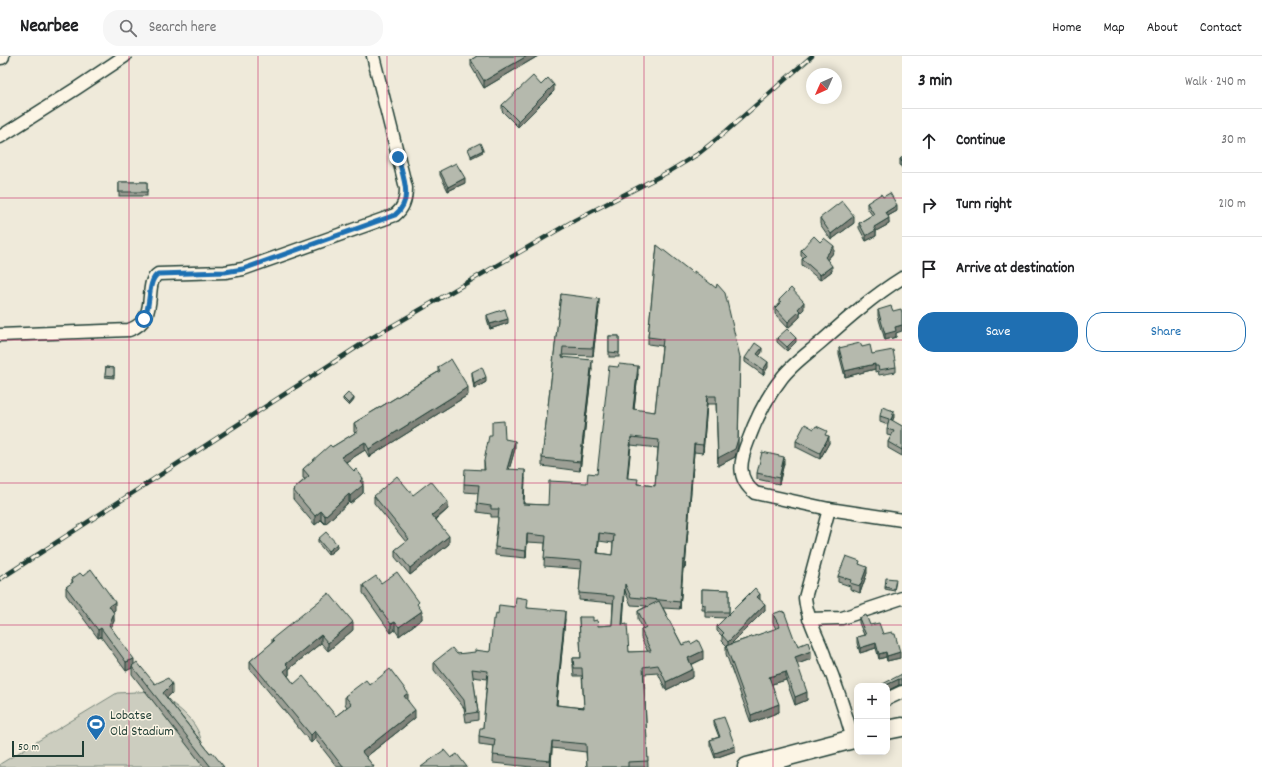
<!DOCTYPE html>
<meta charset="utf-8">
<style>
:root{--surface:#fff;--page:#f6f6f6;--text:#202124;--muted:#757577;--line:#e0e0e0;--accent:#1f6fb2}
body{margin:0;font-family:Dekko,sans-serif;background:var(--page);color:var(--text)}
.controls{position:absolute;right:12px;bottom:12px;display:grid;overflow:hidden;border-radius:8px;box-shadow:0 2px 10px #0003}
.controls button{width:36px;height:36px;display:grid;place-items:center;padding:0;border:0;border-bottom:1px solid var(--line);background:var(--surface);color:var(--text);font:20px sans-serif}
.compass{position:absolute;left:806px;top:12px;width:36px;height:36px;border-radius:50%;background:var(--surface);box-shadow:0 2px 10px #0003;rotate:225deg}
.scale{position:absolute;left:12px;bottom:10px;width:72px;box-sizing:border-box;padding-left:4px;border:2px solid #1f3d34;border-top:0;font-size:11px;line-height:14px;white-space:nowrap;color:#1f3d34;-webkit-text-stroke:3px #fcf5e5;paint-order:stroke}
.stop{position:absolute;width:12px;height:12px;margin:-9px;border:3px solid #1f6fb2;border-radius:50%;background:#fff}
.stop.end{background:#1f6fb2;border-color:#fff;box-shadow:0 1px 4px #0008}
.list{margin:0;padding:0;list-style:none}
h2{display:flex;justify-content:space-between;align-items:center;height:52px;margin:0;padding:0 16px;font-size:17px}
h2 small{font-size:13px;font-weight:400;color:var(--muted)}
.list li{display:grid;grid-template-columns:26px 1fr auto;gap:12px;align-items:center;box-sizing:border-box;height:64px;padding:0 16px;border-top:1px solid var(--line)}
.list b{display:block;font-size:15px;white-space:nowrap}
.list em{font-size:13px;font-style:normal;color:var(--muted)}
.actions{display:flex;gap:8px;padding:12px 16px}
.actions a{flex:1;padding:9px 0;border:1px solid var(--accent);border-radius:16px;text-align:center;font-size:14px;color:var(--accent)}
.actions .main{background:var(--accent);color:#fff}
.icon{flex:none;width:22px;height:22px;fill:none;stroke:currentColor;stroke-width:2;stroke-linecap:round;stroke-linejoin:round}
.map{position:relative;flex:none;width:902px;height:711px;overflow:hidden}
header{display:flex;align-items:center;gap:24px;box-sizing:border-box;height:56px;padding:0 20px;background:var(--surface);border-bottom:1px solid var(--line)}
header strong{font-size:19px}
nav{display:flex;gap:22px;margin-inline-start:auto;font-size:14px}
.search{width:280px;height:36px;background:var(--page);display:flex;align-items:center;gap:10px;box-sizing:border-box;padding:0 14px;border-radius:16px;color:var(--muted);font-size:15px}
main{display:flex}
aside{flex:1;background:var(--surface)}
.map>svg:first-child{display:block}
.green{fill:#cccdbf;stroke:#76857a}
.lines{fill:none;stroke-linecap:round;stroke-linejoin:round}
.minor-casing{stroke:#1f3d34;stroke-width:15}
.major-casing{stroke:#1f3d34;stroke-width:19}
.highway-casing{stroke:#1f3d34;stroke-width:21}
.minor{stroke:#fcf5e5;stroke-width:12}
.major{stroke:#fcf5e5;stroke-width:16}
.highway{stroke:#fcf5e5;stroke-width:18}
.rail-casing{stroke:#1f3d34;stroke-width:4.5}
.rail{stroke:#fcf5e5;stroke-width:3;stroke-dasharray:9;stroke-linecap:butt}
.wall{fill:#9c9f95;stroke:#1f3d34;fill-rule:evenodd}
.shaded-wall{fill:#7f8279;stroke:#1f3d34}
.building{fill:#b5b9ad;stroke:#1f3d34;fill-rule:evenodd}
.route{stroke:#1f6fb2;stroke-width:5}
.grid{fill:none;stroke:#c2185b;stroke-width:1;stroke-opacity:0.55}
.labels{text-anchor:middle;dominant-baseline:central;stroke-width:3;stroke-linejoin:round;paint-order:stroke}
.poi-label{font-size:14px;fill:#1f3d34;stroke:#fcf5e5;text-anchor:start}
</style>
<header>
<strong>Nearbee</strong>
<div class="search"><svg class="icon" aria-label="search" viewBox="0 0 24 24"><circle cx="10" cy="10" r="6"/><path d="M15 15l6 6"/></svg>Search here</div>
<nav><a>Home</a><a>Map</a><a>About</a><a>Contact</a></nav>
</header>
<main>
<div class="map">
<svg width="902" height="711" viewBox="0 0 902 711">
<rect width="100%" height="100%" fill="#efeada"/>
<filter id="ink" filterUnits="userSpaceOnUse"><feTurbulence type="fractalNoise" baseFrequency=".025" numOctaves="2"/><feDisplacementMap in="SourceGraphic" scale="8" xChannelSelector="R" yChannelSelector="G"/><feConvolveMatrix kernelMatrix="1 2 1 2 8 2 1 2 1" color-interpolation-filters="sRGB"/></filter>
<g filter="url(#ink)">
<path class="green" d="M155 635C174 649 199 663 202 689 203 696 202 704 201 711H0V708L117 637Z"/>
<g class="lines">
<defs>
<g id="minor">
<polyline points="0,81 77,32 125,0"/>
<path d="M902 222C873 240 847 263 821 286 807 298 791 309 781 323 766 342 756 363 748 385 740 405 736 422 755 437L829 453 902 464"/>
<path d="M0 279 129 274C161 263 142 228 158 218L225 216 243 213 395 159C404 152 406 143 406 132L373 0"/>
<path d="M829 453 805 542C807 563 818 581 825 601 836 628 845 655 853 683"/>
<polyline points="809,563 842,562 902,542"/>
<polyline points="887,643 902,636"/>
</g>
<polyline id="major" points="0,0 1,0"/>
<g id="highway">
<polyline points="887,674 902,671"/>
<polyline points="747,711 857,682"/>
</g>
</defs>
<use href="#minor" class="minor-casing"/>
<use href="#major" class="major-casing"/>
<use href="#highway" class="highway-casing"/>
<use href="#minor" class="minor"/>
<use href="#major" class="major"/>
<use href="#highway" class="highway"/>
<defs>
<polyline id="rail" points="0,523 368,284 575,164 670,115 698,98 723,78 812,0"/>
</defs>
<use href="#rail" class="rail-casing"/>
<use href="#rail" class="rail"/>
</g>
<g class="wall">
<polygon points="477,0 538,0 484,32 471,10 471,4"/>
<polygon points="541,29 554,35 518,71 502,55 502,49"/>
<polygon points="902,101 902,112 900,109 900,103"/>
<polygon points="440,115 465,127 448,135 440,119"/>
<rect x="119" y="126" width="28" height="14"/>
<polygon points="883,141 897,155 888,160 889,168 876,175 876,180 866,185 859,172 859,167 872,159 867,152 867,147"/>
<polygon points="820,162 854,167 831,184 820,168"/>
<polygon points="820,186 834,196 827,204 832,215 820,224 802,209 802,203 804,202 801,200 801,194"/>
<path d="M657 189 738 391 735 401 718 410 716 348H707L703 397 694 396 685 512H683L680 553 663 552 682 589 691 588 703 603 691 609 693 621 666 634 658 617 644 618 648 711H587L586 696 552 692 551 711H531L493 707 494 690 479 688V680L483 672 487 623 473 621 478 656V664L466 666 464 652 434 614V606L457 598 490 596 495 563 498 558 528 552 565 563 557 649 584 652 582 620H574L573 610V602H581L579 561 593 565 598 570 612 569 613 547 579 544V537L581 513 544 510 545 487 527 486 526 502 495 499V491L498 461H491V458L477 456 478 437 464 436V428L484 414V405L505 383 515 393 509 413 525 422 524 448 548 449 587 427 597 418 638 318 634 354 655 356 662 290 648 288V281ZM631 389 658 392 655 430 638 428 627 422ZM599 485 613 487 612 499 598 497ZM625 535 631 549 647 550 638 555V563L643 573 641 574V582L648 596H629L623 569Z"/>
<polygon points="561,238 599,251 593,300 563,299 563,301 592,313 580,415 542,410 542,402"/>
<polygon points="779,244 804,253 800,257 800,261 788,272 775,258 775,252 779,247"/>
<polygon points="878,254 896,277 896,281 885,284 878,260"/>
<polygon points="487,259 508,267 490,273 487,263"/>
<rect x="609" y="280" width="10" height="21"/>
<polygon points="777,282 796,286 787,295 777,286"/>
<polygon points="862,291 872,298 896,311 896,316 879,319 878,315 875,316 875,313 845,321 839,298 839,292"/>
<polygon points="762,296 759,300 768,311 763,319 745,306 745,302"/>
<polygon points="106,311 114,312 114,322 105,321"/>
<polygon points="438,311 468,339 369,401 365,394 346,406 363,430 363,437 350,448 349,446 325,468 321,464 315,469 293,443 293,434 305,423 303,422 303,413 332,391 355,377 354,376 354,367 438,316"/>
<polygon points="472,316 486,326 474,333 472,320"/>
<polygon points="343,342 354,344 349,350 343,344"/>
<polygon points="880,360 894,361 892,365 902,370 902,400 888,392 888,386 891,380 887,379 887,373 888,369 880,366"/>
<polygon points="827,380 829,387 820,403 796,391 796,385"/>
<polygon points="784,407 779,428 757,423 757,417"/>
<polygon points="413,439 448,453 436,464 449,488 410,519 395,501 395,494 406,486 374,447 374,440"/>
<polygon points="318,483 337,492 328,499 318,487"/>
<polygon points="860,508 867,517 860,537 850,533 850,530 838,526 838,520"/>
<polygon points="83,520 115,554 113,555 114,565 111,571 134,609 155,628 172,637 167,642 210,697 224,711 204,711 132,618 132,612 126,615 101,581 98,582 66,539 66,531 72,527 72,523"/>
<polygon points="896,525 894,535 885,533 885,531"/>
<polygon points="381,527 419,551 422,563 399,580 395,574 391,577 363,537 363,529"/>
<polygon points="702,533 729,534 729,559 760,543 760,544 765,554 731,588 776,573 773,567 773,558 798,590 811,603 797,608 807,644 795,649 786,624 772,628 779,656 751,667 726,598 726,590 727,590 722,585 722,580 717,575 717,570 726,562 705,561 705,554 702,554"/>
<polygon points="859,562 883,578 900,602 887,605 886,601 879,603 876,592 860,597 857,587 857,581 864,579 859,567"/>
<polygon points="353,574 328,595 321,587 289,613 289,619 288,620 294,628 336,660 347,651 345,648 345,640 370,629 408,645 415,662 366,701 374,711 337,711 315,683 311,687 250,613 250,605 272,587 272,583"/>
<polygon points="902,618 902,629 899,629 887,635"/>
<polygon points="714,664 735,695 715,702 710,689 710,684 719,681 714,668"/>
</g>
<g class="shaded-wall">
<polygon points="527,0 538,0 484,32 484,25"/>
<polygon points="554,29 554,35 518,71 518,65"/>
<polygon points="483,94 483,96 471,102 471,100"/>
<polygon points="465,122 465,127 448,135 448,131"/>
<polygon points="897,149 897,155 886,161 886,156"/>
<polygon points="854,160 854,167 831,184 831,178"/>
<polygon points="889,162 889,168 876,175 876,180 866,185 866,180 874,171"/>
<polygon points="834,190 834,196 825,206 825,201"/>
<polygon points="832,210 832,215 820,224 820,219"/>
<polygon points="599,243 599,251 593,300 593,292"/>
<polygon points="804,246 804,253 800,257 800,261 788,272 788,266 798,253"/>
<polygon points="508,263 508,267 490,273 490,268"/>
<polygon points="902,269 902,275 896,277 896,281 885,284 885,278 895,271"/>
<polygon points="796,282 796,286 787,295 787,291"/>
<polygon points="762,292 762,296 757,303 757,298"/>
<polygon points="740,301 738,391 735,401 718,410 718,402"/>
<polygon points="592,304 592,313 580,415 580,406"/>
<polygon points="768,306 768,311 763,319 763,314"/>
<polygon points="875,308 875,313 845,321 845,315"/>
<polygon points="638,310 638,318 633,361 633,353"/>
<polygon points="486,321 486,326 474,333 474,328"/>
<polygon points="468,331 468,339 369,401 369,393"/>
<polygon points="707,340 707,348 703,397 703,389"/>
<polygon points="354,342 354,344 349,350 349,348"/>
<polygon points="894,355 894,361 891,369 891,364"/>
<polygon points="829,380 829,387 820,403 820,397"/>
<polygon points="631,381 631,389 627,430 627,422"/>
<polygon points="515,385 515,393 507,421 507,413"/>
<polygon points="365,386 365,394 341,409 341,401"/>
<polygon points="694,388 694,396 685,512 685,504"/>
<polygon points="784,401 784,407 779,428 779,422"/>
<polygon points="525,414 525,422 523,456 523,448"/>
<polygon points="363,422 363,437 350,448 350,440 360,425"/>
<polygon points="349,438 349,446 325,468 325,460"/>
<polygon points="448,446 448,453 432,466 432,459"/>
<polygon points="321,455 321,464 315,469 315,460"/>
<polygon points="599,477 599,485 597,505 597,497"/>
<polygon points="527,478 527,486 526,502 526,495"/>
<polygon points="449,480 449,488 410,519 410,512"/>
<polygon points="337,488 337,492 328,499 328,495"/>
<polygon points="683,504 683,512 680,553 680,546"/>
<polygon points="867,511 867,517 860,537 860,530"/>
<polygon points="625,528 625,535 622,576 622,569"/>
<polygon points="760,538 760,543 757,546 757,541"/>
<polygon points="115,546 115,554 109,558 109,550"/>
<polygon points="765,548 765,554 728,591 728,586"/>
<polygon points="422,555 422,563 399,580 399,571"/>
<polygon points="565,555 565,563 556,657 556,649"/>
<polygon points="114,557 114,565 109,577 109,569"/>
<polygon points="353,566 353,574 328,595 328,587"/>
<polygon points="395,566 395,574 391,577 391,568"/>
<polygon points="101,572 101,581 98,582 98,574"/>
<polygon points="321,579 321,587 289,613 289,619 284,623 284,615 286,608"/>
<polygon points="876,587 876,592 860,597 860,592"/>
<polygon points="703,595 703,603 688,610 688,602"/>
<polygon points="811,595 811,603 795,609 795,601"/>
<polygon points="886,596 886,601 879,603 879,598"/>
<polygon points="900,596 900,602 887,605 887,600"/>
<polygon points="134,603 134,611 132,610 132,612 126,615 126,606"/>
<polygon points="693,613 693,621 666,634 666,626"/>
<polygon points="786,616 786,624 769,629 769,621"/>
<polygon points="899,623 899,629 887,635 887,630 884,630"/>
<polygon points="172,628 172,637 163,645 163,637"/>
<polygon points="807,636 807,644 795,649 795,641"/>
<polygon points="408,637 408,645 404,648 404,640"/>
<polygon points="779,648 779,656 751,667 751,659"/>
<polygon points="415,654 415,662 362,704 362,696"/>
<polygon points="315,675 315,683 311,687 311,679"/>
<polygon points="552,685 552,692 551,711 550,705"/>
<polygon points="735,690 735,695 715,702 715,697"/>
</g>
<g class="building">
<polygon points="477,0 527,0 484,25 471,4"/>
<polygon points="533,20 541,29 548,22 554,29 518,65 502,49"/>
<polygon points="480,87 483,94 471,100 468,93"/>
<polygon points="902,101 902,106 900,103"/>
<polygon points="456,107 465,122 448,131 440,115"/>
<rect x="119" y="126" width="28" height="10"/>
<polygon points="890,137 897,149 886,156 889,162 874,171 876,174 866,180 859,167 874,158 867,147 881,138 883,141"/>
<polygon points="842,145 854,160 831,178 820,162"/>
<polygon points="814,180 820,186 824,182 834,190 825,201 832,210 820,219 802,203 806,199 801,194"/>
<path d="M657 189 694 218V215L716 232 717 228 725 237 740 301 738 383 735 393 718 402 716 340H707L703 389 694 388 685 504H683L680 546 631 541 625 528 622 569 627 568 629 596 651 595 641 574 646 571 638 555 659 545 682 589 690 586 691 588 698 584 703 595 688 602 693 613 666 626 658 609 643 611 648 705 628 706V711H587L586 688 552 685 550 705 493 699 495 683 479 680 480 672H483L488 615 472 613 478 656 466 658 464 644 434 606 452 592 457 598 475 596V594L490 596 493 563H495L496 557 498 558 499 549 515 551 516 541 528 543 527 552 565 555 556 649 584 652 582 612H574L573 602H581L579 561H593V565L597 564 598 570 612 569 614 540 579 537 582 505 544 502 546 480 527 478 526 495 495 491 499 453H491V450L477 448 479 429 464 428 465 413 485 414 484 405 489 380H492V366L504 365 505 383 515 385 507 413 525 414 523 448 548 449 549 425 587 427 588 417 597 418 609 310 618 311 619 308 638 310 633 353 655 356 663 283 648 281ZM631 381 659 384 655 430 637 428 638 423 627 422ZM599 477 614 479 612 499 597 497Z"/>
<polygon points="791,232 804,246 798,253 800,255 788,266 775,252 781,246 779,244"/>
<polygon points="561,238 599,243 593,292 563,291 562,301 592,304 580,406 542,402"/>
<polygon points="891,250 893,255 901,253 902,257 902,269 895,271 896,275 885,278 878,254"/>
<polygon points="505,253 508,263 490,268 487,259"/>
<polygon points="787,273 796,282 787,291 777,282"/>
<polygon points="609,280 619,280 619,297 609,296"/>
<polygon points="755,287 762,292 757,298 768,306 763,314 745,302"/>
<polygon points="860,287 862,291 870,289 872,298 893,294 896,311 879,314 878,310 875,310 875,308 845,315 839,292"/>
<polygon points="451,303 468,331 369,393 365,386 341,401 354,415 356,413 363,422 360,425 363,429 350,440 349,438 325,460 321,455 315,460 293,434 309,420 303,413 330,389 332,391 358,375 354,367 440,315 438,311"/>
<polygon points="106,311 114,312 114,320 105,319"/>
<polygon points="482,311 486,321 474,328 472,316"/>
<polygon points="348,337 354,342 349,348 343,342"/>
<polygon points="882,351 894,355 891,364 890,363 902,370 902,394 888,386 894,375 887,373 889,363 880,360"/>
<polygon points="805,368 814,373 816,370 827,375 825,379 829,380 820,397 796,385"/>
<polygon points="762,396 784,401 779,422 757,417"/>
<polygon points="397,420 413,439 431,425 448,446 432,459 449,480 410,512 395,494 409,483 374,440"/>
<polygon points="326,476 337,488 328,495 318,483"/>
<polygon points="846,500 860,505 859,508 867,511 860,530 850,527 851,524 838,520"/>
<polygon points="91,513 115,546 109,550 114,557 109,569 134,603 126,606 101,572 98,574 66,531 73,526 72,523 80,517 83,520"/>
<polygon points="397,516 419,546 417,548 422,555 399,571 395,566 391,568 363,529 376,520 381,527"/>
<polygon points="886,522 896,523 894,533 885,531"/>
<polygon points="755,532 760,538 757,541 765,548 728,586 722,579 724,577 717,570"/>
<polygon points="702,533 729,534 729,556 705,556 705,549 702,548"/>
<polygon points="329,537 353,566 328,587 321,579 286,608 289,611 284,615 294,628 303,620 336,660 351,648 345,640 366,624 370,629 390,613 408,637 404,640 415,654 362,696 374,711 343,711 315,675 311,679 250,605 274,585 272,583"/>
<polygon points="781,555 782,556 784,555 795,585 796,585 798,590 808,586 811,595 795,601 807,636 795,641 786,616 769,621 779,648 751,659 726,590 780,571 773,558"/>
<polygon points="866,559 870,569 879,567 883,578 892,576 893,578 895,578 900,596 887,600 886,596 879,598 876,587 860,592 857,581 866,579 859,562"/>
<polygon points="137,606 155,628 168,622 172,628 163,637 210,697 212,696 224,711 211,711 132,610"/>
<polygon points="902,618 902,623 899,623 884,630 879,630"/>
<polygon points="724,661 735,690 715,697 710,684 720,681 714,664"/>
<polygon points="444,694 451,702 457,698 467,711 421,711"/>
</g>
</g>
<g class="lines" filter="url(#ink)">
<path class="route" d="M144 263C151 252 147 224 158 218L225 216 243 213 395 159C414 144 403 121 398 101"/>
</g>
<path class="grid" d="M129 0V711M258 0V711M387 0V711M515 0V711M644 0V711M773 0V711M0 142H902M0 284H902M0 427H902M0 569H902"/>
<defs>
<symbol id="stadium-pin" viewBox="-11 -11 22 30"><path d="M0 17L-7.5 6A9.5 9.5 0 1 1 7.5 6Z" fill="#1f6fb2" stroke="#fcf5e5"/><path d="M0-5a6.5 5 0 1 0 0 10a6.5 5 0 1 0 0-10ZM-3.5-1.8h7v3.6h-7Z" fill="#fff"/></symbol>
</defs>
<g fill-rule="evenodd">
<use href="#stadium-pin" x="85" y="657" width="22" height="30"/>
</g>
<g class="labels">
<g class="poi-label">
<text x="110" y="660">Lobatse<tspan x="110" dy="16">Old Stadium</tspan></text>
</g>
</g>
</svg>
<div class="controls">
<button>+</button>
<button>−</button>
</div>
<svg class="compass" viewBox="-18 -18 36 36"><path d="M0-13l5 13h-10z" fill="#e53935"/><path d="M0 13l5-13h-10z" fill="#757577"/></svg>
<div class="scale">50 m</div>
<div class="stop" style="left:144px;top:263px"></div>
<div class="stop end" style="left:398px;top:101px"></div>
</div>
<aside>
<h2>3 min<small>Walk · 240 m</small></h2>
<ul class="list">
<li><svg class="icon" aria-label="ahead" viewBox="0 0 24 24"><path d="M12 20V5M6 11l6-6 6 6"/></svg><div><b>Continue</b></div><em>30 m</em></li>
<li><svg class="icon" aria-label="right" viewBox="0 0 24 24"><path d="M7 20v-9h11M14 6l5 5-5 5"/></svg><div><b>Turn right</b></div><em>210 m</em></li>
<li><svg class="icon" aria-label="arrive" viewBox="0 0 24 24"><path d="M6 21V4h12l-3 4 3 4H6"/></svg><div><b>Arrive at destination</b></div></li>
</ul>
<div class="actions"><a class="main">Save</a><a>Share</a></div>
</aside>
</main>
